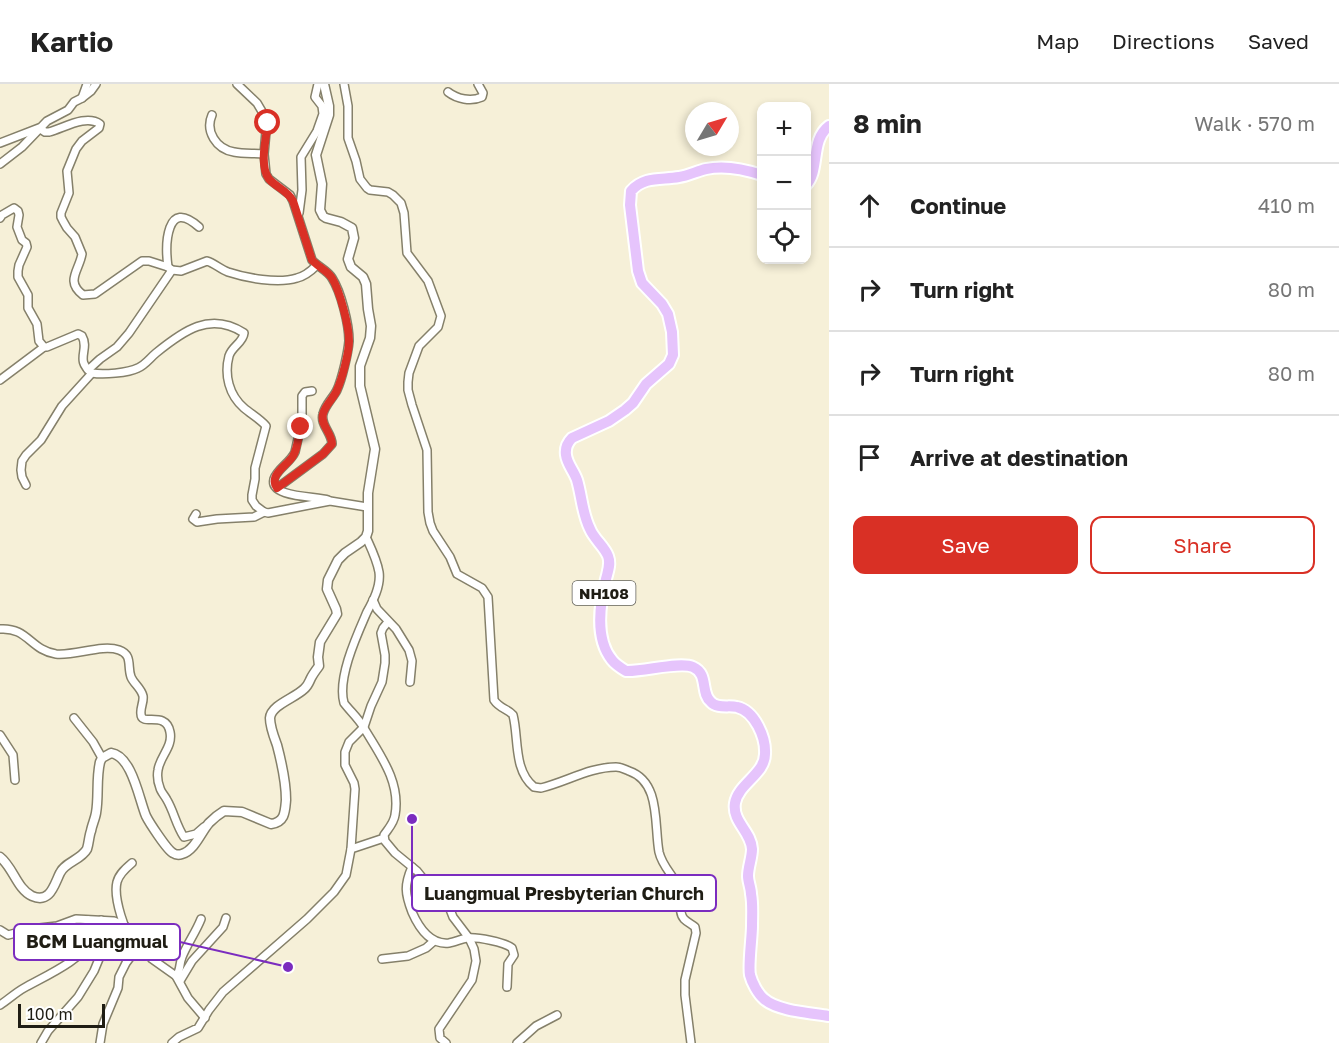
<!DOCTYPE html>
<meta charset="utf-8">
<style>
:root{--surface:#fff;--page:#f6f6f6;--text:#222;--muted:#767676;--line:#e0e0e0;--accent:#d93025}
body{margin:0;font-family:"Golos Text",sans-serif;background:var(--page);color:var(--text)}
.controls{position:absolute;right:18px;top:18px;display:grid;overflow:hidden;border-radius:12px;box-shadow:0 3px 9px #0003}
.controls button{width:54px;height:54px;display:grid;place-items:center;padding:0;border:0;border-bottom:2px solid var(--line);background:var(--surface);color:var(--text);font:30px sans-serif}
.compass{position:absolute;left:685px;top:18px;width:54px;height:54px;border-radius:50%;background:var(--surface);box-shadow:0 3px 9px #0003;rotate:52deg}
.scale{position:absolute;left:18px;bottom:15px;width:87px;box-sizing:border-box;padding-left:6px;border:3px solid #1f1d14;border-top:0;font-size:16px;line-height:21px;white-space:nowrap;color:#1f1d14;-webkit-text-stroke:4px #fff;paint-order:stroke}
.stop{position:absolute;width:18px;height:18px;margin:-14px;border:4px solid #d93025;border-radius:50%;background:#fff}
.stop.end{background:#d93025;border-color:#fff;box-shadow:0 2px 6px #0008}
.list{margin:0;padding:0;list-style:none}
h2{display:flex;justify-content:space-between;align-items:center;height:78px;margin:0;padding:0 24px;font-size:26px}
h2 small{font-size:20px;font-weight:400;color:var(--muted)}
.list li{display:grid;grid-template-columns:39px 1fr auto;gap:18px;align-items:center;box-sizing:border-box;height:84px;padding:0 24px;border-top:2px solid var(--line)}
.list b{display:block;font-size:22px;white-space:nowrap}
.list em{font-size:20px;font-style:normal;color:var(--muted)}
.actions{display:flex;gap:12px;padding:18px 24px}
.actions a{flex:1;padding:14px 0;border:2px solid var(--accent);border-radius:12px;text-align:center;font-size:21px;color:var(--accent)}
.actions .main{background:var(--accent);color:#fff}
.icon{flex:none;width:33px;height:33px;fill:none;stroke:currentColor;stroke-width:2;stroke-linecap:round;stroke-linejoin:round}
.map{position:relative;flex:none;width:829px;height:959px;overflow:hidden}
header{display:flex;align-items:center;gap:36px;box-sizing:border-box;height:84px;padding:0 30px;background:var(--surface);border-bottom:2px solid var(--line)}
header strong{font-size:28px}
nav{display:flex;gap:33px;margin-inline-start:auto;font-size:21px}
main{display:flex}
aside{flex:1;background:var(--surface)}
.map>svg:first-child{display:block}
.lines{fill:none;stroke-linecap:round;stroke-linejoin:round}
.minor-casing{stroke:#85806a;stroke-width:10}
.tertiary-casing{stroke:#85806a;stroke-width:11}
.trunk-casing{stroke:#fff;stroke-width:14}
.minor{stroke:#fff;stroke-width:7}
.tertiary{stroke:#fff;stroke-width:8}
.trunk{stroke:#e6c4fc;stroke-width:10}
.route{stroke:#d93025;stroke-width:8}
.labels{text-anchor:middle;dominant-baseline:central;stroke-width:6;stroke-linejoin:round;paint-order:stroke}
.shield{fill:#fff;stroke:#62615a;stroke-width:1.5}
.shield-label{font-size:15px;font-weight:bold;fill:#1f1d14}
.leader{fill:none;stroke:#7b2cbf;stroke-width:2}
.callout-dot{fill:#7b2cbf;stroke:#fff;stroke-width:2}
.callout{fill:#fff;stroke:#7b2cbf;stroke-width:2}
.callout-label{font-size:18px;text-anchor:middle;font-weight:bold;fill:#1f1d14}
</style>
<header>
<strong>Kartio</strong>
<nav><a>Map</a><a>Directions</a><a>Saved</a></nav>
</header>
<main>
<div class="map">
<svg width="829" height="959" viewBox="0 0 829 959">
<rect width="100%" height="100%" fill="#f6f0d8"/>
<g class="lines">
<defs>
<g id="minor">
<path d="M237 0 257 19 267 36 264 70 266 90 269 95 290 111 293 117 312 176C318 183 327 186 332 194 341 208 349 240 349 257 348 269 342 295 337 306 333 314 325 321 323 330 320 341 332 349 332 360L323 370 277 404"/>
<path d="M344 0 348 22V54L356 77 360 95 367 104 370 106 388 108 393 111 401 119 404 129 407 169 428 197 441 232 438 243 419 262 409 289 408 298V306L412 321 427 366 428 428 430 439 433 447 450 473 457 490 482 504 488 513 494 616C500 625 507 624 513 631 519 654 513 686 534 703L541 704C566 698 590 683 616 683 621 683 624 685 629 687 661 698 654 741 659 768 662 782 673 791 679 804 683 813 677 827 684 835 687 838 691 840 695 843L696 849 685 896V911L691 959"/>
<path d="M448 8C457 15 471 18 482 13L483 9 478 0"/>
<polyline points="82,14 87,0"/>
<path d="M212 31C205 47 216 65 234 68 243 70 254 69 264 70"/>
<path d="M0 59 39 44 45 48H49C64 44 86 30 100 40L99 44 82 57 76 65 67 87 69 109 61 129V133L63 137 67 144 75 153 82 170C79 187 65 197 83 211L95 210 142 177H149L168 183 172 186 181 187 207 177C214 179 220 185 228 188 246 194 278 200 297 194 305 192 311 187 316 182"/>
<polyline points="0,80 22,63 47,37 68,26 74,18 82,14 91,7 96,0"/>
<polyline points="299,129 302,106 301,73 317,47 323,30 322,22 315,13 318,0"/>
<path d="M0 134 2 131 14 124 18 127 19 131 17 143 22 156 26 159 27 163 19 181 18 187V193L28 211V224L37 240 39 257 44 263H47L78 250 82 252C90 266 74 276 92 289 103 291 128 289 138 284 145 281 150 274 156 269 183 247 210 227 244 249 243 259 232 262 229 272 224 291 229 311 244 324 251 330 260 335 266 342L255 384V395L252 411V416L256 422 264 428 268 429 330 417 367 423"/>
<path d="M168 183C165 161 166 113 199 143"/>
<polyline points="88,286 100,275 117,263 129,249 172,186"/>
<polyline points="0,296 44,263"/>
<path d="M312 307 305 308 302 312V337L295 368C291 378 277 385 274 395 269 414 317 412 328 416"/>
<polyline points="26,401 22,393 21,386 22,377 26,371 41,356 62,322 92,289"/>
<polyline points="196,430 193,435 197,438 217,435 254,433 264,428"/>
<path d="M366 453C371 464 377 476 379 488 381 502 373 517 367 528 357 551 337 594 344 619 350 627 359 635 364 644 380 671 401 698 395 731 394 739 388 745 384 751L385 757 395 769 417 787 425 797 444 810 453 833 469 854 474 865 476 877 472 896 439 945 440 954 446 959"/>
<polyline points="373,516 377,525 396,545 409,566 412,577 410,598"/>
<path d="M0 545C28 543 30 566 56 570 75 572 102 560 119 566 133 571 127 582 131 593 134 600 141 604 143 612 144 618 140 624 141 630 141 643 166 626 170 648 173 663 160 672 158 686 157 692 158 699 160 704 161 708 165 712 167 716 174 728 176 741 184 753L196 750 204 743"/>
<polyline points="74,634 93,658 102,674"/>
<polyline points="0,651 13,671 15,696"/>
<polyline points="351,765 355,705 354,699 345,681 345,668 349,658 364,643 371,622 382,598 385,579 385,571 381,549 383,544 388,538"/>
<path d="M412 783C404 801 405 810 412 828 419 844 430 861 449 859 455 858 461 855 467 854 478 853 504 858 512 864L514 871 508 880 507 903"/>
<polyline points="0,846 8,851 31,845 57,842 76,835 114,837 125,842 152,875 176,892 188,914 205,934"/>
<polyline points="382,875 408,872 426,864 434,857"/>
<path d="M176 892C181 886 179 880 182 873 187 860 196 848 201 835"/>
<polyline points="180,897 192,877 223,843 226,834"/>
<path d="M0 921C8 916 15 909 24 904 43 893 83 876 93 854 96 847 92 842 88 836"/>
<polyline points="41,959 48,947 78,913 94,887 106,858 105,848 101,836"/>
<path d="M100 959 103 940 118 904 119 893 126 879 132 871 135 862C125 849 113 814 117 798 119 790 126 784 132 779"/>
<polyline points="172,959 179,953 198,944 209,926 223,908 307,835 334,808 346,791 351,765 384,754"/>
<polyline points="517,959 536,942 557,931"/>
</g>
<path id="tertiary" d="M0 773C13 783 17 805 32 812 50 820 54 801 60 789 65 778 81 776 87 765 89 759 89 752 91 747 92 741 95 735 96 729 99 712 96 695 100 678L102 674 111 669C132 672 139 715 146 732 149 738 167 766 173 769 176 771 179 771 182 770 195 766 201 748 209 739 214 734 219 730 224 727L242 728 271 740C285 738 285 728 286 716 286 697 282 680 277 661 274 653 270 643 270 634 271 621 295 614 304 605 308 602 309 598 311 594 313 590 316 586 319 582L318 573 320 558 337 530 336 525 327 505 328 496 338 476 345 469 361 458 366 453 368 447V409L375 365 360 302V282L370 254 371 242 368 225 366 200 363 193 351 183 348 175 354 154 352 144 341 138 326 134 323 132 320 126 322 100 316 71 329 31V22L324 0"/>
<g id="trunk">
<path d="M762 91C744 85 724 81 706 85 697 87 688 92 679 93 661 96 644 92 631 107L630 121 638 187 642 199 662 220 668 230 672 248 673 271 669 280 646 300 633 319 625 326 609 337 572 354C567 359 565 364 566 371 567 380 574 387 577 396 582 413 582 429 590 445 594 455 604 462 608 472 611 480 608 487 606 495 600 519 594 554 612 576 615 580 621 584 626 587 643 588 680 577 693 583 709 590 700 609 711 618 717 625 729 621 737 623 755 627 766 654 765 670 765 690 738 700 735 719 732 738 751 747 752 765 752 774 748 783 748 792 748 798 751 804 751 810 753 820 752 831 752 842 752 853 748 882 750 891 752 899 758 910 764 915 777 927 811 929 829 932"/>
<path d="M806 101C820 87 810 56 829 42"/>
</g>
</defs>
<use href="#minor" class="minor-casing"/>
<use href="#tertiary" class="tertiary-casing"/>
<use href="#trunk" class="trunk-casing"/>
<use href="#minor" class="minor"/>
<use href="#tertiary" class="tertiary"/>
<use href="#trunk" class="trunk"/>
</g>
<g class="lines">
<path class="route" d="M268 39C266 54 259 82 269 95 277 104 287 106 293 117L312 176C318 183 327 186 332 194 340 207 349 242 349 257 349 269 342 295 337 306 334 314 325 321 323 330 320 341 332 349 332 360L323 370 277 404C268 391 287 382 293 372 298 364 298 352 301 343"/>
</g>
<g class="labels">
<rect class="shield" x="572.5" y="497" width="63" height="24" rx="4.5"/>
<g class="shield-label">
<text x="604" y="509">NH108</text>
</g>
</g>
<path class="leader" d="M412 735L412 809M288 883L180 858"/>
<g class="callout-dot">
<circle cx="412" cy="735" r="6"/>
<circle cx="288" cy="883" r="6"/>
</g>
<g class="callout">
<rect x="412" y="791" width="304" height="36" rx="6"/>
<rect x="14" y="840" width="166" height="36" rx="6"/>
</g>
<g class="callout-label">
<text x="564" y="816">Luangmual Presbyterian Church</text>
<text x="97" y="864">BCM Luangmual</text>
</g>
</svg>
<div class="controls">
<button>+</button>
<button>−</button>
<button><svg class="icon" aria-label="locate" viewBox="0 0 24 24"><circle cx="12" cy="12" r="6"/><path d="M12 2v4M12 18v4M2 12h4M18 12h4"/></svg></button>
</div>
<svg class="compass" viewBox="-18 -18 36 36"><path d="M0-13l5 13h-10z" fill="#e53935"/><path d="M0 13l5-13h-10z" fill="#767676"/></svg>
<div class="scale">100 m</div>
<div class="stop" style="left:268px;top:39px"></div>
<div class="stop end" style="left:301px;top:343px"></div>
</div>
<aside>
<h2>8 min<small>Walk · 570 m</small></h2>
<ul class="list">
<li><svg class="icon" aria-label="ahead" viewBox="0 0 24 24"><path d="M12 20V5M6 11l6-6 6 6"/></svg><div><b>Continue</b></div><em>410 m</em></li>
<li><svg class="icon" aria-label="right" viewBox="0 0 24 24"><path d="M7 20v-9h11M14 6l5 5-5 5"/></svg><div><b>Turn right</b></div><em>80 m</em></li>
<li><svg class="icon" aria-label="right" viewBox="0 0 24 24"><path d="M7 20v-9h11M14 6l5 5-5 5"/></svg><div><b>Turn right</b></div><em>80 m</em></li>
<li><svg class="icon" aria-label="arrive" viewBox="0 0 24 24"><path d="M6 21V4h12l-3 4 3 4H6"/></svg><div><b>Arrive at destination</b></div></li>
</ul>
<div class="actions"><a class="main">Save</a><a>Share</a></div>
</aside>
</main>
